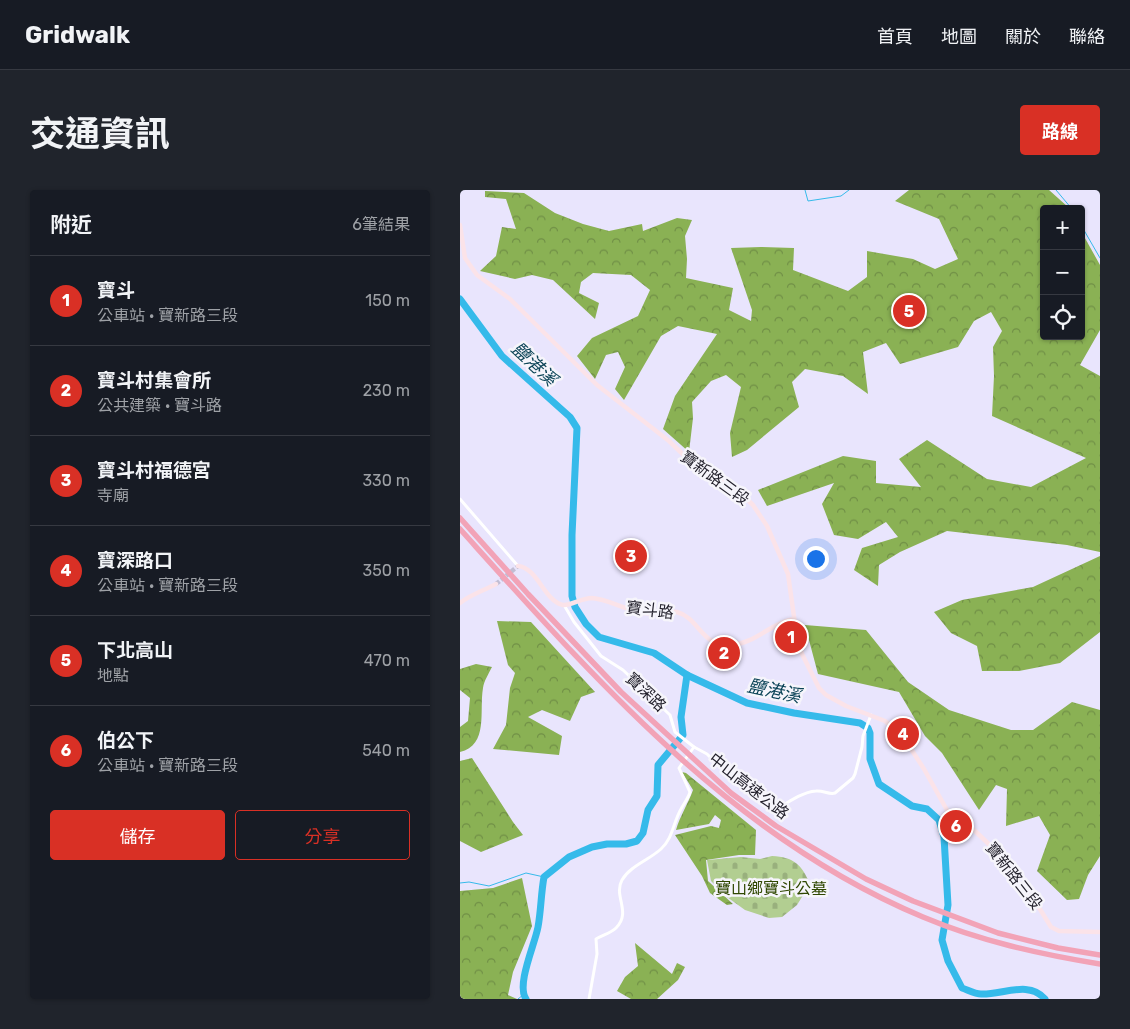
<!DOCTYPE html>
<html lang="zh-TW">
<meta charset="utf-8">
<style>
:root{--surface:#171b24;--page:#20242c;--text:#f1f3f6;--muted:#9ea1a6;--line:#363941;--accent:#d93025}
body{margin:0;font-family:Rubik,"Noto Sans TC",sans-serif;background:var(--page);color:var(--text)}
.controls{position:absolute;right:15px;top:15px;display:grid;overflow:hidden;border-radius:5px;box-shadow:0 1px 4px #0004}
.controls button{width:45px;height:45px;display:grid;place-items:center;padding:0;border:0;border-bottom:1px solid var(--line);background:var(--surface);color:var(--text);font:25px sans-serif}
.you{position:absolute;left:355px;top:368px;width:18px;height:18px;margin:-12px;border:4px solid #fff;border-radius:50%;background:#1a73e8;box-shadow:0 0 0 8px #1a73e833}
.badge{display:grid;place-items:center;width:32px;height:32px;border-radius:50%;background:var(--accent);color:#fff;font-size:16px;font-weight:700}
.pin{position:absolute;translate:-50% -50%;border:2px solid #fff;box-shadow:0 1px 5px #0006}
.list{margin:0;padding:0;list-style:none}
h2{display:flex;justify-content:space-between;align-items:center;height:65px;margin:0;padding:0 20px;font-size:21px}
h2 small{font-size:16px;font-weight:400;color:var(--muted)}
.list li{display:grid;grid-template-columns:32px 1fr auto;gap:15px;align-items:center;box-sizing:border-box;height:90px;padding:0 20px;border-top:1px solid var(--line)}
.list b{display:block;font-size:19px;white-space:nowrap}
.list p{margin:0;font-size:16px;white-space:nowrap;color:var(--muted)}
.list em{font-size:16px;font-style:normal;color:var(--muted)}
.actions{display:flex;gap:10px;padding:15px 20px}
.actions a{flex:1;padding:11px 0;border:1px solid var(--accent);border-radius:5px;text-align:center;font-size:18px;color:var(--accent)}
.actions .main{background:var(--accent);color:#fff}
.icon{flex:none;width:28px;height:28px;fill:none;stroke:currentColor;stroke-width:2;stroke-linecap:round;stroke-linejoin:round}
.map{position:relative;flex:none;width:640px;height:809px;overflow:hidden;border-radius:5px}
header{display:flex;align-items:center;gap:30px;box-sizing:border-box;height:70px;padding:0 25px;background:var(--surface);border-bottom:1px solid var(--line)}
header strong{font-size:24px}
nav{display:flex;gap:28px;margin-inline-start:auto;font-size:18px}
.intro{display:flex;align-items:center;justify-content:space-between;box-sizing:border-box;height:120px;padding:0 30px}
h1{margin:0;font-size:35px}
.button{padding:12px 22px;border-radius:5px;background:var(--accent);color:#fff;font-size:18px;font-weight:700}
main{display:flex;gap:30px;padding:0 30px}
aside{flex:1;background:var(--surface);border-radius:5px;box-shadow:0 1px 4px #0004}
.map>svg:first-child{display:block}
.forest{fill:url(#forest-crowns)}
.cemetery{fill:url(#cemetery-stones)}
.lines{fill:none;stroke-linecap:round;stroke-linejoin:round}
.stream{stroke:#35baea;stroke-width:1}
.river{stroke:#35baea;stroke-width:7}
.secondary-tunnel{stroke:#c1bdd3;stroke-width:4.5;stroke-dasharray:4.5 2;stroke-linecap:butt}
.street{stroke:#fff;stroke-width:3}
.secondary{stroke:#fbe3e9;stroke-width:4.5}
.highway{stroke:#f2a3b7;stroke-width:5.5}
.labels{text-anchor:middle;dominant-baseline:central;stroke-width:5;stroke-linejoin:round;paint-order:stroke}
.street-label{font-size:16px;fill:#211f2a;stroke:#f6f5fb}
.park-label{font-size:16px;fill:#2f4700;stroke:#f6f5fb}
.water-label{font-size:18px;font-style:italic;fill:#0c4457;stroke:#f6f5fb}
</style>
<header>
<strong>Gridwalk</strong>
<nav><a>首頁</a><a>地圖</a><a>關於</a><a>聯絡</a></nav>
</header>
<div class="intro"><h1>交通資訊</h1><a class="button">路線</a></div>
<main>
<aside>
<h2>附近<small>6筆結果</small></h2>
<ul class="list">
<li><span class="badge">1</span><div><b>寶斗</b><p>公車站 · 寶新路三段</p></div><em>150 m</em></li>
<li><span class="badge">2</span><div><b>寶斗村集會所</b><p>公共建築 · 寶斗路</p></div><em>230 m</em></li>
<li><span class="badge">3</span><div><b>寶斗村福德宮</b><p>寺廟</p></div><em>330 m</em></li>
<li><span class="badge">4</span><div><b>寶深路口</b><p>公車站 · 寶新路三段</p></div><em>350 m</em></li>
<li><span class="badge">5</span><div><b>下北高山</b><p>地點</p></div><em>470 m</em></li>
<li><span class="badge">6</span><div><b>伯公下</b><p>公車站 · 寶新路三段</p></div><em>540 m</em></li>
</ul>
<div class="actions"><a class="main">儲存</a><a>分享</a></div>
</aside>
<div class="map">
<svg width="640" height="809" viewBox="0 0 640 809">
<defs>
<pattern id="forest-crowns" width="20" height="18" patternUnits="userSpaceOnUse" patternTransform="scale(1.25)"><rect width="20" height="18" fill="#8ab154"/><path d="M2 6a3 3 0 1 1 6 0M12 15a3 3 0 1 1 6 0" fill="none" stroke="#708f46"/></pattern>
<pattern id="cemetery-stones" width="16" height="16" patternUnits="userSpaceOnUse" patternTransform="scale(1.25)"><rect width="16" height="16" fill="#b2ce91"/><path d="M2 7V4a2 2 0 0 1 4 0v3zM10 15v-3a2 2 0 0 1 4 0v3z" fill="#99b07d"/></pattern>
</defs>
<rect width="100%" height="100%" fill="#e9e5fd"/>
<g class="forest">
<polygon points="449,0 589,0 608,17 609,19 584,19 584,146 621,146 621,41 640,75 640,140 620,175 640,186 640,362 607,355 487,341 440,362 419,375 418,396 394,380 402,358 438,347 426,332 398,349 374,345 362,314 374,293 307,316 298,300 383,266 416,271 416,293 461,297 439,269 467,250 527,289 571,297 626,268 532,226 534,186 533,157 542,141 531,122 514,131 498,157 440,174 426,153 403,162 408,204 383,186 345,179 332,192 339,217 287,260 272,267 270,243 281,197 266,185 251,191 232,212 233,228 229,262 203,239 215,206 257,144 218,136 201,146 164,210 155,199 165,177 158,162 146,165 135,189 117,166 132,148 178,126 190,100 171,85 133,83 121,92 119,103 139,113 135,129 93,90 72,85 55,89 20,81 36,66 42,37 56,39 46,9 25,7 25,1 64,3 95,23 123,34 149,41 182,34 183,41 217,28 232,30 225,46 227,69 226,88 273,98 269,120 291,131 292,120 271,58 301,57 334,58 333,80 388,101 407,87 407,61 453,69 475,79 498,69 479,29 435,11"/>
<polygon points="640,366 640,442 600,473 559,481 522,481 517,456 491,443 474,422 502,410 573,397"/>
<polygon points="37,431 71,432 135,502 121,507 110,531 82,520 68,527 102,546 99,565 33,559 46,535 50,498 55,483 48,475"/>
<polygon points="345,435 406,440 448,492 489,520 551,540 573,540 612,512 640,520 640,666 628,685 619,709 607,710 577,681 590,645 579,626 546,636 547,599 536,595 519,620 482,563 465,546 439,502 358,484"/>
<path d="M16 474 32 477C29 483 24 491 23 498 19 521 29 555 0 562V537L8 531 10 508 0 500V479Z"/>
<polygon points="12,568 53,632 63,645 21,662 0,651 0,571"/>
<path d="M222 582 226 583 296 640 295 665H279L246 670 248 691 273 714 267 715 250 703 242 686 215 645 251 636 259 638 261 630 255 625 249 634 216 640C220 626 228 614 233 600Z"/>
<polygon points="62,688 72,736 53,782 48,805 57,809 0,809 0,701 33,698"/>
<polygon points="175,753 212,784 217,773 225,777 218,790 197,809 171,809 157,801 165,787 178,776"/>
</g>
<path class="cemetery" d="M312 666C334 667 342 675 350 694L337 715 322 727 309 728 285 720 267 707 251 691 247 670 281 667 300 669Z"/>
<g class="lines">
<g class="stream">
<polyline points="345,0 348,11 381,6 389,0"/>
<polyline points="596,0 612,19"/>
<polyline points="621,35 640,68"/>
<polyline points="0,693 9,692 29,696 66,683 84,687"/>
<polyline points="58,809 63,805"/>
</g>
<g class="river">
<path d="M0 109 42 166 110 227 117 238 112 345V406L115 417 126 434 139 447 194 463 227 485 287 513 334 523 400 533 408 538 410 543V569L419 594 452 616 467 619 479 630 484 647 488 715 482 750 488 771 502 798C508 800 515 804 521 804 542 805 569 790 585 809"/>
<path d="M66 809C56 795 75 754 78 737 81 721 81 703 84 687L109 667 132 657 147 654H166L177 651 183 643 188 620 197 606 198 575 223 545 221 527 227 485"/>
</g>
<polyline class="secondary-tunnel" points="36,394 58,376"/>
<g class="street">
<polyline points="0,309 58,376"/>
<path d="M104 415 114 432 141 466 163 480 210 525 215 542 234 557 247 564 263 580 314 617 319 618C330 611 343 602 356 601 363 600 369 605 375 603L393 588 395 584 402 557 403 546 411 525"/>
<path d="M129 809 137 764 136 749C143 745 151 743 156 738 172 722 153 706 162 690 170 676 189 670 201 659 213 648 213 633 221 619 224 613 228 609 230 602L219 578 234 557"/>
</g>
<g class="secondary">
<polyline points="0,35 5,68 17,85 50,109 137,195 209,251 229,270 275,298 293,315 307,336 328,384 337,448 342,464 359,498 366,505 386,516 425,531 442,545 464,579 492,629 514,640 535,660 549,676 560,696 578,716 591,737 599,741 640,742"/>
<path d="M58 376C78 378 84 411 103 415 110 416 122 408 132 408 147 409 161 418 176 421 182 423 189 424 195 423 203 423 209 420 217 422 239 428 242 457 270 455 295 454 311 433 333 429"/>
<path d="M0 413C10 405 25 400 36 394"/>
</g>
<g class="highway">
<polyline points="0,328 68,404 161,502 271,603 316,636 406,689 453,711 538,743 598,758 640,765"/>
<path d="M0 339C135 489 273 648 463 727 520 751 579 764 640 774"/>
</g>
</g>
<g class="labels">
<g class="street-label">
<text transform="translate(255 288) rotate(36)">寶新路三段</text>
<text transform="translate(190 420) rotate(7)">寶斗路</text>
<text transform="translate(186 502) rotate(43)">寶深路</text>
<text transform="translate(289 596) rotate(38)">中山高速公路</text>
<text transform="translate(554 686) rotate(52)">寶新路三段</text>
</g>
<g class="park-label">
<text x="311" y="698">寶山鄉寶斗公墓</text>
</g>
<g class="water-label">
<text transform="translate(74 174) rotate(43)">鹽港溪</text>
<text transform="translate(314 501) rotate(12)">鹽港溪</text>
</g>
</g>
</svg>
<div class="controls">
<button>+</button>
<button>−</button>
<button><svg class="icon" aria-label="locate" viewBox="0 0 24 24"><circle cx="12" cy="12" r="6"/><path d="M12 2v4M12 18v4M2 12h4M18 12h4"/></svg></button>
</div>
<div class="you"></div>
<div class="pin badge" style="left:331px;top:447px">1</div>
<div class="pin badge" style="left:264px;top:463px">2</div>
<div class="pin badge" style="left:171px;top:366px">3</div>
<div class="pin badge" style="left:443px;top:544px">4</div>
<div class="pin badge" style="left:449px;top:121px">5</div>
<div class="pin badge" style="left:496px;top:636px">6</div>
</div>
</main>
